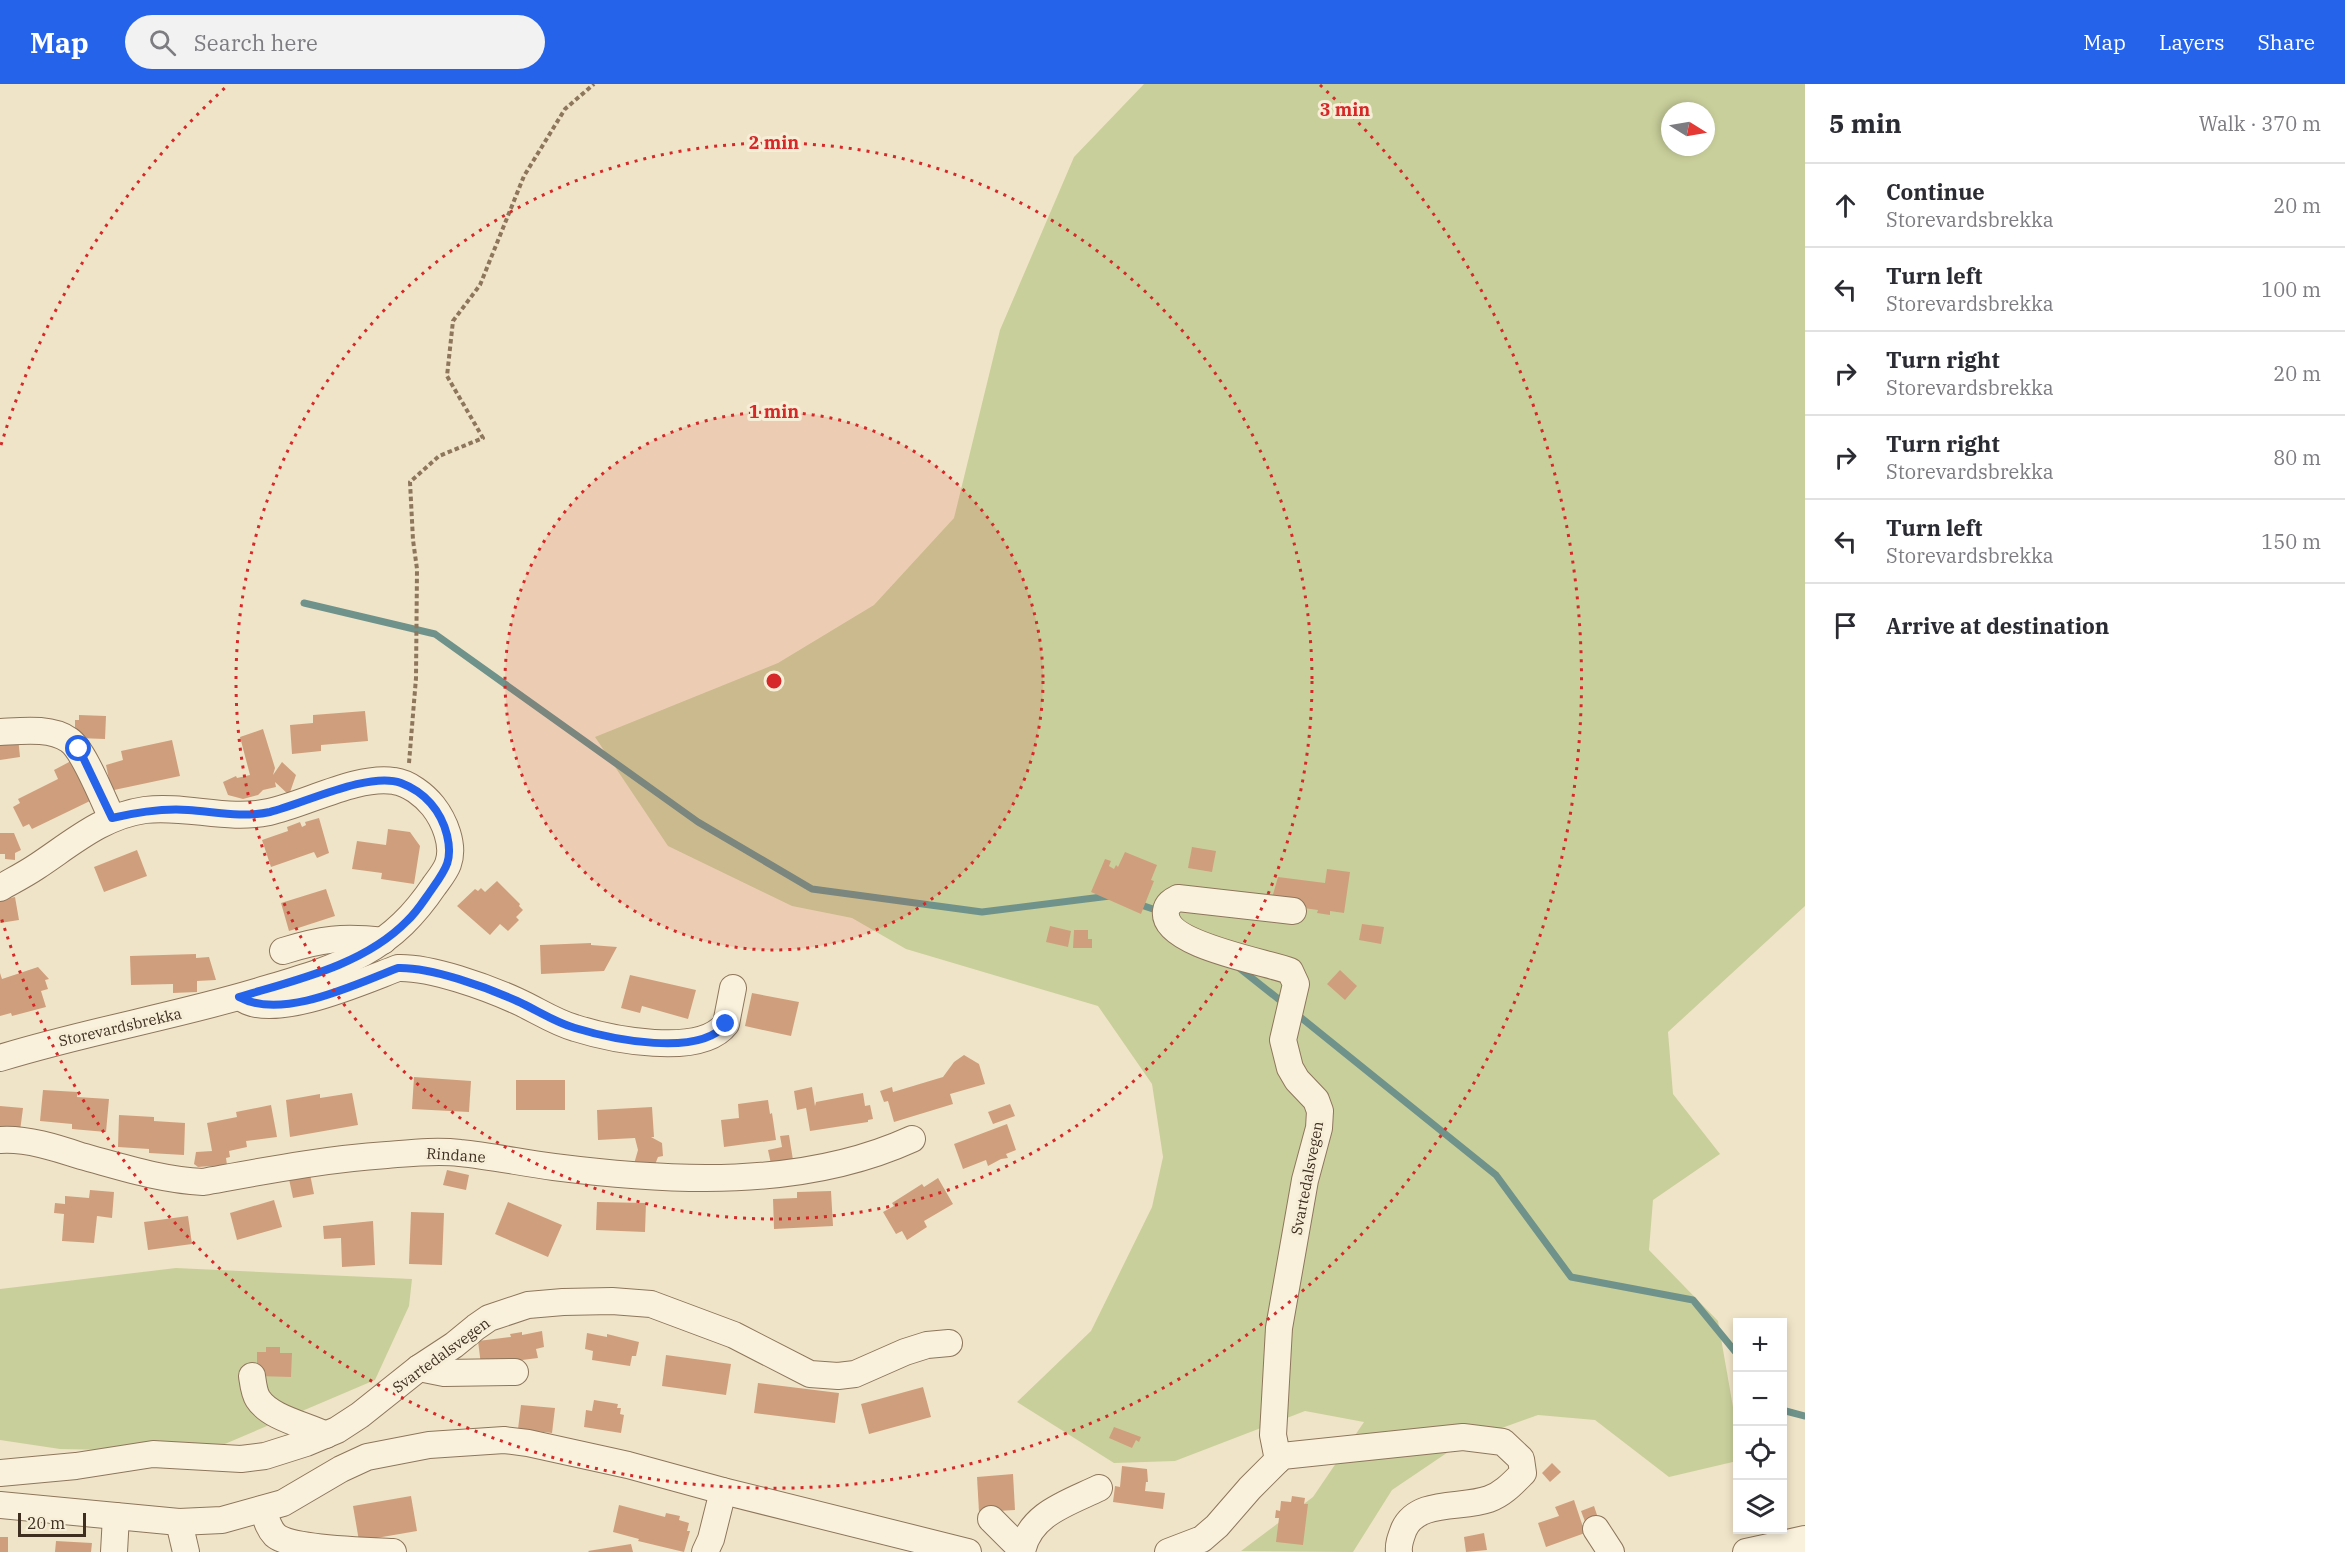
<!DOCTYPE html>
<meta charset="utf-8">
<style>
:root{--surface:#fff;--page:#f2f2f3;--text:#2b2b33;--muted:#7c7c81;--line:#e1e1e2;--accent:#2563eb}
body{margin:0;font-family:"IBM Plex Serif",serif;background:var(--page);color:var(--text)}
.controls{position:absolute;right:18px;bottom:18px;display:grid;overflow:hidden;border-radius:0px;box-shadow:0 3px 9px #0003}
.controls button{width:54px;height:54px;display:grid;place-items:center;padding:0;border:0;border-bottom:2px solid var(--line);background:var(--surface);color:var(--text);font:30px sans-serif}
.compass{position:absolute;left:1661px;top:18px;width:54px;height:54px;border-radius:50%;background:var(--surface);box-shadow:0 3px 9px #0003;rotate:101deg}
.scale{position:absolute;left:18px;bottom:15px;width:68px;box-sizing:border-box;padding-left:6px;border:3px solid #3d2e20;border-top:0;font-size:16px;line-height:21px;white-space:nowrap;color:#3d2e20;-webkit-text-stroke:4px #f7eed8;paint-order:stroke}
.stop{position:absolute;width:18px;height:18px;margin:-14px;border:4px solid #2563eb;border-radius:50%;background:#fff}
.stop.end{background:#2563eb;border-color:#fff;box-shadow:0 2px 6px #0008}
.list{margin:0;padding:0;list-style:none}
h2{display:flex;justify-content:space-between;align-items:center;height:78px;margin:0;padding:0 24px;font-size:26px}
h2 small{font-size:20px;font-weight:400;color:var(--muted)}
.list li{display:grid;grid-template-columns:39px 1fr auto;gap:18px;align-items:center;box-sizing:border-box;height:84px;padding:0 24px;border-top:2px solid var(--line)}
.list b{display:block;font-size:22px;white-space:nowrap}
.list p{margin:0;font-size:20px;white-space:nowrap;color:var(--muted)}
.list em{font-size:20px;font-style:normal;color:var(--muted)}
.icon{flex:none;width:33px;height:33px;fill:none;stroke:currentColor;stroke-width:2;stroke-linecap:round;stroke-linejoin:round}
.map{position:relative;flex:none;width:1805px;height:1468px;overflow:hidden}
header{display:flex;align-items:center;gap:36px;box-sizing:border-box;height:84px;padding:0 30px;background:var(--accent);color:#fff}
header strong{font-size:28px}
nav{display:flex;gap:33px;margin-inline-start:auto;font-size:21px}
.search{width:420px;height:54px;background:var(--page);display:flex;align-items:center;gap:15px;box-sizing:border-box;padding:0 21px;border-radius:33px;color:var(--muted);font-size:22px}
main{display:flex}
aside{flex:1;background:var(--surface)}
.map>svg:first-child{display:block}
.green{fill:#c9cf9b;fill-rule:evenodd}
.lines{fill:none;stroke-linecap:round;stroke-linejoin:round}
.stream{stroke:#6f938a;stroke-width:7}
.building{fill:#cf9f7d}
.minor-casing{stroke:#8d765c;stroke-width:28}
.path{stroke:#8d765c;stroke-width:4;stroke-dasharray:4.5 3;stroke-linecap:butt}
.minor{stroke:#faf1dc;stroke-width:26}
.route{stroke:#2563eb;stroke-width:8}
.ring{fill:none;stroke:#d62828;stroke-width:3;stroke-dasharray:3 6}
.labels{text-anchor:middle;dominant-baseline:central;stroke-width:6;stroke-linejoin:round;paint-order:stroke}
.street-label{font-size:15px;fill:#3d2e20;stroke:#f7eed8}
.centre{fill:#d62828;stroke:#f7eed8;stroke-width:3}
.ring-label{font-size:18px;text-anchor:middle;font-weight:bold;fill:#d62828;stroke:#f7eed8;stroke-width:6;stroke-linejoin:round;paint-order:stroke}
</style>
<header>
<strong>Map</strong>
<div class="search"><svg class="icon" aria-label="search" viewBox="0 0 24 24"><circle cx="10" cy="10" r="6"/><path d="M15 15l6 6"/></svg>Search here</div>
<nav><a>Map</a><a>Layers</a><a>Share</a></nav>
</header>
<main>
<div class="map">
<svg width="1805" height="1468" viewBox="0 0 1805 1468">
<rect width="100%" height="100%" fill="#f0e4c8"/>
<g class="green">
<path d="M1144 0H1805V822L1668 948 1673 1010 1720 1070 1653 1116 1649 1166 1718 1237 1737 1346V1377L1669 1393 1595 1336 1538 1331 1463 1358 1392 1406 1353 1468 1241 1467 1313 1413 1364 1338 1305 1327 1175 1377 1114 1379 1017 1318 1091 1247 1152 1123 1163 1073 1152 1000 1098 922 906 865 852 834 792 822 668 762 595 653 778 579 874 521 954 434 1000 246 1074 73ZM1670 27H1706V63H1670Z"/>
<polygon points="176,1184 412,1195 409,1222 375,1296 206,1368 60,1365 0,1356 0,1205"/>
</g>
<g class="lines">
<g class="stream">
<polyline points="304,519 435,550 698,738 812,805 982,828 1110,812"/>
<polyline points="1135,819 1162,828"/>
<polyline points="1238,883 1286,921"/>
<polyline points="1294,928 1496,1091 1571,1193 1693,1216 1738,1271"/>
<polyline points="1782,1326 1805,1332"/>
</g>
</g>
<g class="building">
<polygon points="365,627 368,657 321,661 321,667 292,670 290,641 313,639 313,631"/>
<polygon points="79,631 106,632 105,655 78,654 75,649 75,636 79,636"/>
<polygon points="263,645 275,684 273,691 282,678 296,691 289,711 275,698 276,703 263,706 258,711 243,715 228,711 223,698 236,692 237,694 250,691 240,653"/>
<polygon points="18,653 20,673 0,676 0,655"/>
<polygon points="172,656 180,692 114,706 111,705 106,681 123,676 121,667"/>
<polygon points="71,677 90,717 32,745 29,740 23,743 13,723 20,719 18,715 58,695 54,686"/>
<polygon points="319,734 329,769 317,774 314,768 271,783 262,756 288,747 287,743 300,738 302,743 306,741 305,738"/>
<polygon points="388,745 410,748 420,762 414,800 381,795 382,789 352,785 357,757 386,761"/>
<polygon points="0,749 14,749 21,766 15,769 15,776 5,775 5,770 0,770"/>
<polygon points="1192,763 1216,767 1212,788 1188,784"/>
<polygon points="137,766 147,792 104,808 94,783"/>
<polygon points="1125,768 1157,781 1151,796 1154,797 1141,830 1091,808 1105,775 1111,777 1109,782 1114,785 1116,781 1118,783"/>
<polygon points="1327,785 1350,788 1344,829 1330,827 1330,831 1317,829 1318,826 1274,820 1272,814 1278,793 1325,799"/>
<polygon points="497,797 520,820 519,822 523,826 516,833 519,836 508,847 500,840 490,851 457,822 475,805 478,807 481,804 485,808"/>
<polygon points="326,805 335,832 289,847 281,819"/>
<polygon points="15,813 19,836 0,839 0,816"/>
<polygon points="1362,840 1384,843 1381,860 1359,856"/>
<polygon points="1050,842 1071,847 1068,863 1046,858"/>
<polygon points="1074,846 1088,846 1088,855 1092,855 1092,864 1073,864"/>
<polygon points="591,859 591,861 617,863 604,887 541,890 540,861"/>
<polygon points="196,870 196,874 209,873 216,896 197,897 197,908 173,909 173,900 131,901 130,872"/>
<polygon points="38,883 49,895 45,896 48,905 41,907 46,923 12,932 11,929 0,932 0,889 2,895"/>
<polygon points="1340,886 1357,902 1345,916 1327,900"/>
<polygon points="630,891 696,906 688,935 642,922 640,929 621,924"/>
<polygon points="752,909 799,918 791,952 745,942"/>
<polygon points="964,971 979,980 985,1000 950,1010 953,1020 894,1038 888,1017 884,1018 880,1007 892,1003 893,1008 943,993 954,978"/>
<polygon points="414,993 471,997 469,1028 412,1025"/>
<rect x="516" y="996" width="49" height="30"/>
<polygon points="812,1003 815,1022 816,1018 863,1009 865,1022 870,1021 873,1035 868,1036 868,1038 810,1047 806,1024 797,1026 794,1007"/>
<polygon points="43,1006 78,1008 77,1013 109,1015 106,1048 72,1045 72,1040 40,1037"/>
<polygon points="352,1009 358,1041 290,1053 286,1016 320,1010 320,1014"/>
<polygon points="768,1016 770,1030 772,1029 776,1056 724,1063 721,1036 739,1034 738,1020"/>
<polygon points="1010,1020 1015,1032 993,1040 988,1028"/>
<polygon points="271,1021 277,1053 246,1057 247,1063 229,1067 230,1073 226,1074 227,1081 198,1083 194,1080 196,1068 212,1067 207,1039 237,1033 236,1028"/>
<polygon points="0,1022 23,1024 20,1047 0,1045"/>
<polygon points="652,1023 654,1053 651,1053 662,1059 663,1072 658,1073 654,1083 634,1080 638,1066 635,1054 598,1056 597,1026"/>
<polygon points="119,1031 154,1033 154,1037 185,1039 184,1071 149,1069 149,1065 118,1063"/>
<polygon points="1007,1040 1016,1066 1006,1070 1008,1074 1001,1075 988,1082 986,1076 963,1085 954,1060"/>
<polygon points="789,1051 793,1076 771,1080 768,1066 782,1063 780,1052"/>
<polygon points="447,1086 469,1091 466,1106 443,1101"/>
<polygon points="310,1090 314,1110 293,1114 289,1095"/>
<polygon points="938,1094 953,1120 924,1137 927,1143 907,1156 902,1147 896,1150 883,1128 894,1122 892,1119 922,1100 924,1103"/>
<polygon points="90,1106 114,1108 112,1134 97,1132 94,1159 62,1157 64,1130 54,1129 55,1119 65,1120 65,1112 89,1114"/>
<polygon points="831,1107 833,1142 774,1145 773,1115 797,1114 797,1108"/>
<polygon points="274,1116 282,1143 237,1156 230,1129"/>
<polygon points="508,1118 562,1141 548,1173 495,1150"/>
<polygon points="597,1118 646,1119 645,1148 596,1146"/>
<polygon points="411,1128 444,1129 442,1181 409,1180"/>
<polygon points="188,1132 192,1160 148,1166 144,1138"/>
<polygon points="373,1137 375,1181 342,1183 341,1154 324,1155 323,1142"/>
<polygon points="542,1247 544,1263 536,1265 538,1274 481,1281 478,1257 511,1253 510,1250 522,1248 522,1251"/>
<polygon points="587,1249 607,1253 607,1250 639,1258 636,1272 632,1272 630,1282 592,1276 593,1267 585,1265"/>
<polygon points="266,1263 280,1263 280,1269 292,1269 291,1293 257,1292 257,1268 266,1268"/>
<polygon points="666,1271 731,1280 726,1311 662,1302"/>
<polygon points="758,1299 839,1309 835,1339 754,1329"/>
<polygon points="923,1303 931,1333 869,1350 861,1320"/>
<polygon points="594,1316 618,1320 617,1324 621,1324 620,1330 624,1331 621,1349 584,1343 586,1326 592,1327"/>
<polygon points="521,1321 555,1324 552,1349 518,1345"/>
<polygon points="1114,1343 1141,1353 1139,1358 1136,1356 1132,1364 1109,1354"/>
<polygon points="1552,1379 1561,1388 1550,1398 1542,1389"/>
<polygon points="1122,1382 1147,1385 1148,1398 1146,1398 1145,1407 1165,1409 1163,1425 1113,1418 1115,1402 1120,1403"/>
<polygon points="1013,1390 1015,1426 979,1428 977,1393"/>
<polygon points="411,1412 417,1447 359,1457 353,1422"/>
<polygon points="1292,1412 1305,1414 1304,1420 1308,1420 1303,1461 1276,1458 1279,1434 1275,1434 1276,1426 1280,1427 1281,1417 1291,1418"/>
<polygon points="1574,1416 1585,1449 1546,1463 1538,1439 1559,1432 1555,1423"/>
<polygon points="619,1421 665,1433 666,1429 680,1432 679,1436 689,1439 687,1447 690,1447 684,1468 638,1457 639,1455 613,1448"/>
<polygon points="1594,1422 1601,1443 1589,1448 1581,1427"/>
<polygon points="1484,1449 1487,1466 1466,1468 1464,1453"/>
<rect x="0" y="1453" width="8" height="15"/>
<polygon points="56,1457 92,1459 91,1468 55,1468"/>
<polygon points="631,1460 633,1468 589,1468 588,1467"/>
</g>
<g class="lines">
<defs>
<g id="minor">
<path d="M0 648C21 647 51 643 69 656 84 666 103 716 112 734"/>
<path d="M0 804C12 797 24 791 36 783 71 760 102 732 145 726 186 721 228 737 269 728 306 720 358 691 394 697 409 699 424 711 433 722 444 736 455 761 448 780 445 788 439 795 434 802 415 830 394 852 363 869 330 887 292 897 256 908 172 933 84 948 0 974"/>
<path d="M283 867C321 855 343 852 383 857"/>
<path d="M245 916C278 935 363 897 398 884 431 883 486 903 517 917 537 926 554 938 575 944 610 955 700 974 726 940L733 904"/>
<path d="M0 1056C26 1054 57 1064 81 1072 122 1083 161 1096 203 1098 264 1087 325 1075 387 1071 411 1069 436 1066 460 1069 491 1072 523 1079 554 1083 672 1098 802 1105 912 1055"/>
<polyline points="419,1284 444,1289 515,1288"/>
<path d="M252 1292C253 1299 254 1309 258 1315 270 1334 306 1341 326 1351"/>
<path d="M1278 1376 1273 1351 1279 1244 1305 1096 1319 1044 1320 1027 1316 1016 1297 996 1290 984 1283 956 1296 900 1290 887C1267 878 1161 861 1166 827 1167 820 1172 817 1178 814L1293 827"/>
<polyline points="0,1389 76,1382 153,1370 241,1375 265,1372 306,1359 337,1346 360,1331 419,1284 454,1261 476,1243 489,1234 528,1221 563,1218 612,1217 651,1220 734,1251 810,1290 838,1292 855,1290 905,1268 927,1261 949,1259"/>
<polyline points="0,1421 179,1438 222,1436 283,1419 341,1385 367,1373 429,1361 504,1356 528,1359 628,1381 723,1407 968,1468"/>
<path d="M263 1425C266 1434 268 1444 275 1451 290 1465 370 1467 393 1468"/>
<polyline points="991,1435 1022,1466"/>
<polyline points="179,1438 186,1468"/>
<polyline points="1596,1445 1611,1468"/>
<polyline points="114,1468 116,1432"/>
<polyline points="705,1468 711,1455 723,1407"/>
<path d="M1022 1468C1029 1430 1068 1419 1099 1404"/>
<path d="M1168 1468 1202 1455 1217 1442 1250 1404 1282 1372 1463 1353 1503 1358 1521 1375 1523 1389C1513 1399 1503 1410 1489 1415 1462 1425 1418 1415 1404 1445 1401 1453 1398 1460 1399 1468"/>
<polyline points="1746,1468 1805,1455"/>
</g>
</defs>
<use href="#minor" class="minor-casing"/>
<polyline class="path" points="409,679 416,594 417,485 413,456 410,398 439,372 483,354 447,292 453,237 480,201 524,92 565,25 594,0"/>
<use href="#minor" class="minor"/>
</g>
<g class="lines">
<path class="route" d="M79 665 112 734C138 728 162 724 188 726 216 728 242 734 270 728 303 720 369 687 401 699 425 708 441 727 447 751 453 776 446 785 432 805 424 816 417 828 407 837 364 881 296 896 239 913 282 937 356 900 398 884 431 883 486 903 517 917 537 926 554 938 575 944 611 955 699 974 726 940"/>
</g>
<circle cx="774" cy="597" r="269" fill="#d62828" fill-opacity=".12"/>
<g class="ring">
<circle cx="774" cy="597" r="269"/>
<circle cx="774" cy="597" r="538"/>
<path d="M1 361A808 808 0 0 1 228 1M1320 1A808 808 0 1 1 1 833"/>
</g>
<g class="labels">
<g class="street-label">
<text transform="translate(120 943) rotate(-13)">Storevardsbrekka</text>
<text transform="translate(456 1071) rotate(4)">Rindane</text>
<text transform="translate(1307 1094) rotate(-79)">Svartedalsvegen</text>
<text transform="translate(441 1271) rotate(-36)">Svartedalsvegen</text>
</g>
</g>
<circle cx="774" cy="597" r="9" class="centre"/>
<g class="ring-label">
<text x="1345" y="32">3 min</text>
<text x="774" y="65">2 min</text>
<text x="774" y="334">1 min</text>
</g>
</svg>
<div class="controls">
<button>+</button>
<button>−</button>
<button><svg class="icon" aria-label="locate" viewBox="0 0 24 24"><circle cx="12" cy="12" r="6"/><path d="M12 2v4M12 18v4M2 12h4M18 12h4"/></svg></button>
<button><svg class="icon" aria-label="layers" viewBox="0 0 24 24"><path d="M12 4l9 5-9 5-9-5zM3 14l9 5 9-5"/></svg></button>
</div>
<svg class="compass" viewBox="-18 -18 36 36"><path d="M0-13l5 13h-10z" fill="#e53935"/><path d="M0 13l5-13h-10z" fill="#7c7c81"/></svg>
<div class="scale">20 m</div>
<div class="stop" style="left:79px;top:665px"></div>
<div class="stop end" style="left:726px;top:940px"></div>
</div>
<aside>
<h2>5 min<small>Walk · 370 m</small></h2>
<ul class="list">
<li><svg class="icon" aria-label="ahead" viewBox="0 0 24 24"><path d="M12 20V5M6 11l6-6 6 6"/></svg><div><b>Continue</b><p>Storevardsbrekka</p></div><em>20 m</em></li>
<li><svg class="icon" aria-label="left" viewBox="0 0 24 24"><path d="M17 20v-9H6M10 6l-5 5 5 5"/></svg><div><b>Turn left</b><p>Storevardsbrekka</p></div><em>100 m</em></li>
<li><svg class="icon" aria-label="right" viewBox="0 0 24 24"><path d="M7 20v-9h11M14 6l5 5-5 5"/></svg><div><b>Turn right</b><p>Storevardsbrekka</p></div><em>20 m</em></li>
<li><svg class="icon" aria-label="right" viewBox="0 0 24 24"><path d="M7 20v-9h11M14 6l5 5-5 5"/></svg><div><b>Turn right</b><p>Storevardsbrekka</p></div><em>80 m</em></li>
<li><svg class="icon" aria-label="left" viewBox="0 0 24 24"><path d="M17 20v-9H6M10 6l-5 5 5 5"/></svg><div><b>Turn left</b><p>Storevardsbrekka</p></div><em>150 m</em></li>
<li><svg class="icon" aria-label="arrive" viewBox="0 0 24 24"><path d="M6 21V4h12l-3 4 3 4H6"/></svg><div><b>Arrive at destination</b></div></li>
</ul>
</aside>
</main>
